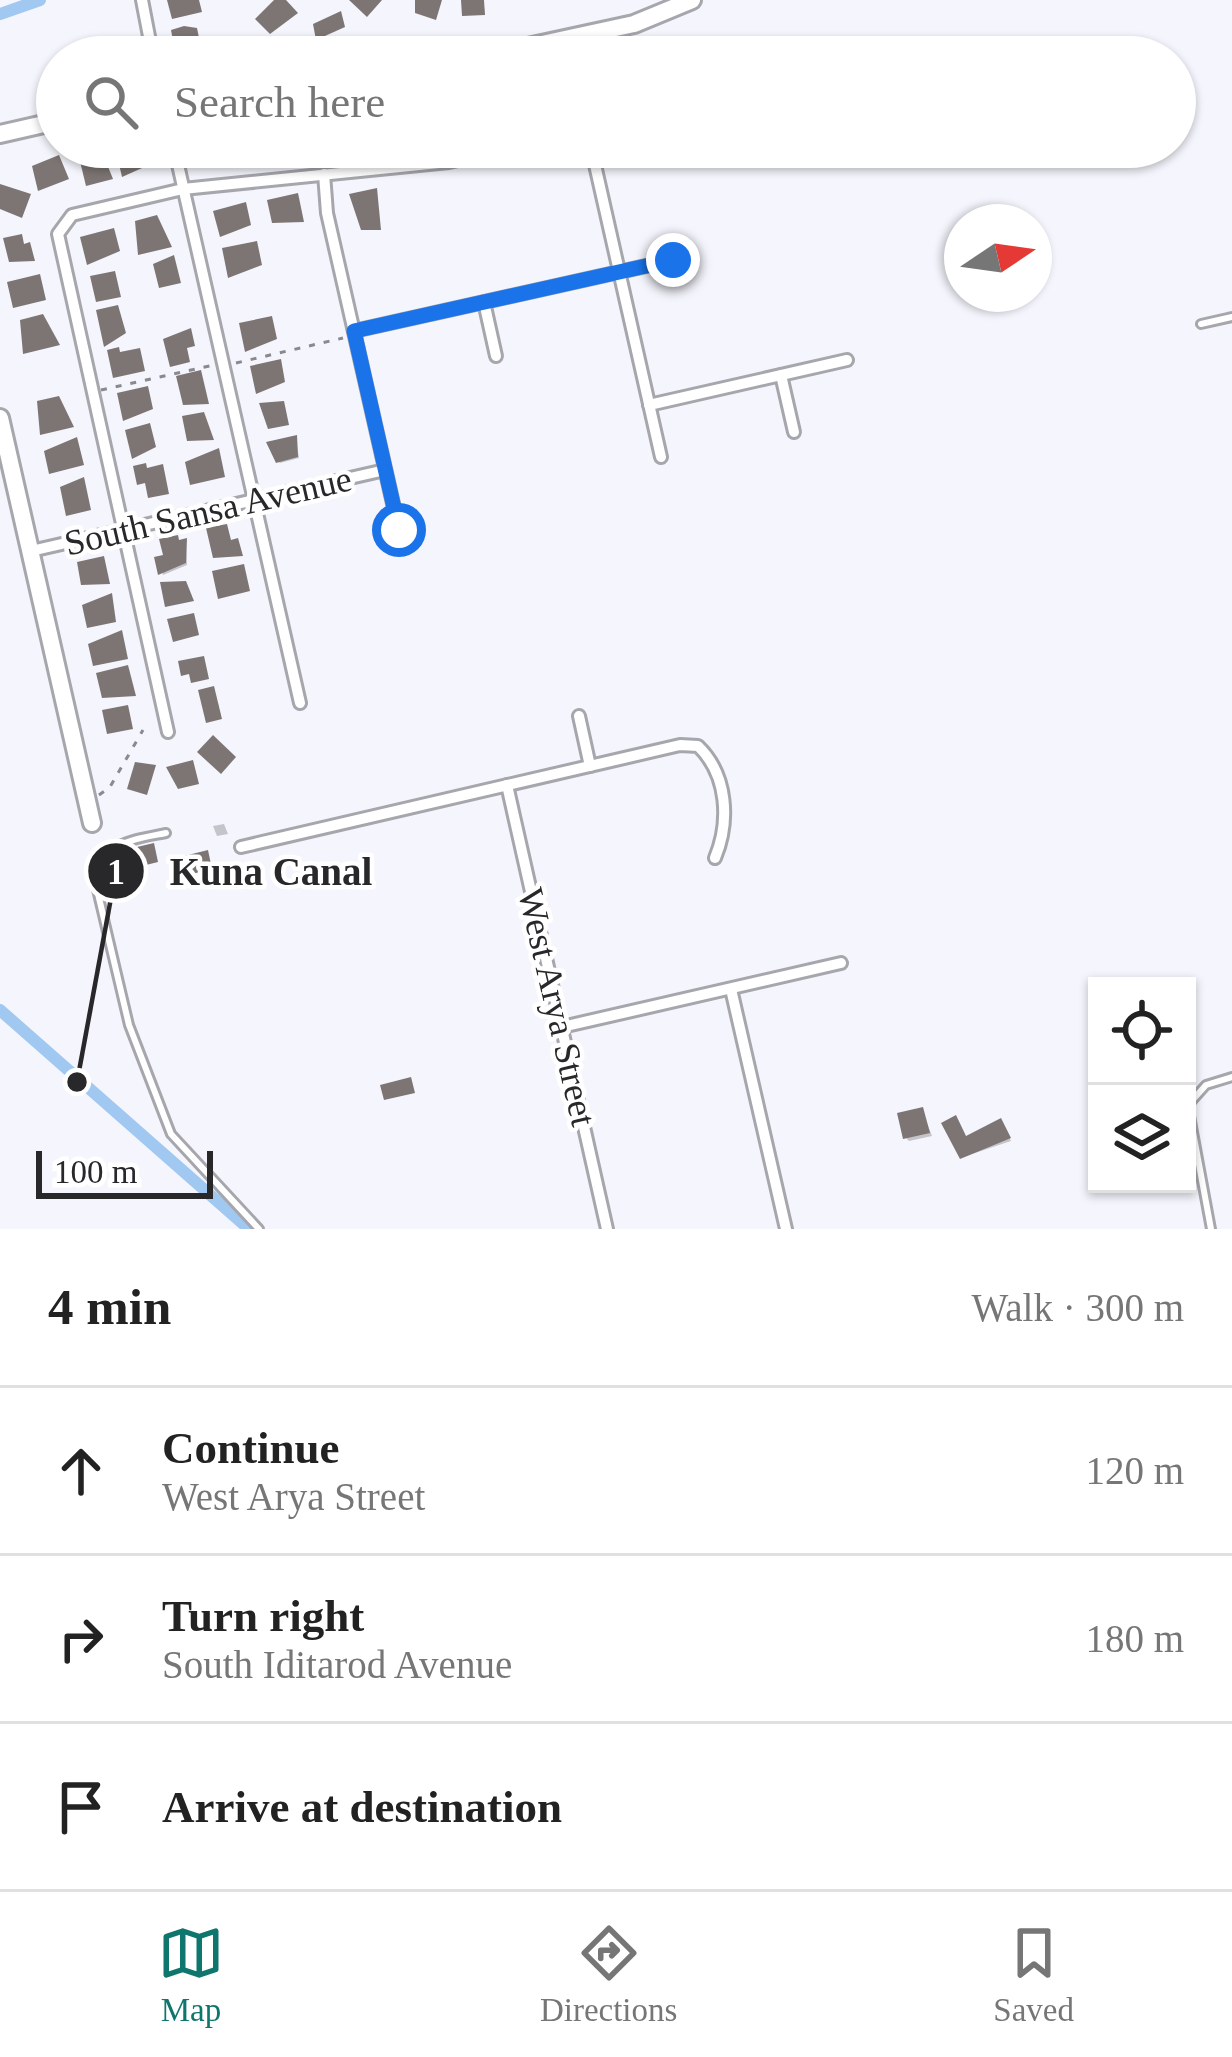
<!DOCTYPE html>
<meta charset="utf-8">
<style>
:root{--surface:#fff;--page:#f2f2f2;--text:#222;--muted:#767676;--line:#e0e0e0;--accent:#0f766e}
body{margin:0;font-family:Georgia,serif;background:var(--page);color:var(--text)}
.controls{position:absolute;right:36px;bottom:36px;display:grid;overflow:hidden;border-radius:0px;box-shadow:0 3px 9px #0004}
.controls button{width:108px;height:108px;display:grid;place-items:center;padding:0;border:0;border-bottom:3px solid var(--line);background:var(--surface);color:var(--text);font:60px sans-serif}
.compass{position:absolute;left:944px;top:204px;width:108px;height:108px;border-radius:50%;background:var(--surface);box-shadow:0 3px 9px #0004;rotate:77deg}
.scale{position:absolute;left:36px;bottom:30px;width:177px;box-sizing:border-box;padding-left:12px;border:6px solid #28282b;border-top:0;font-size:33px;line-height:42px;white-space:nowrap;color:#28282b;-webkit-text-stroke:9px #fff;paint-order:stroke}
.stop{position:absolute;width:36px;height:36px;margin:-27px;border:9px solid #1a73e8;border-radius:50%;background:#fff}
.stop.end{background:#1a73e8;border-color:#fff;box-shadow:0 3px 12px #0008}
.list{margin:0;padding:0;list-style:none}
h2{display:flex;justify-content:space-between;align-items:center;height:156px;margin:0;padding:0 48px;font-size:51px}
h2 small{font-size:39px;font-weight:400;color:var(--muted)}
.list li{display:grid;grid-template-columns:78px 1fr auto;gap:36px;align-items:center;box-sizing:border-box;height:168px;padding:0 48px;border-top:3px solid var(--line)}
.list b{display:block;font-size:45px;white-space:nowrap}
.list p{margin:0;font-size:39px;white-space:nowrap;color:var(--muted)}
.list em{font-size:39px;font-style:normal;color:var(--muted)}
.icon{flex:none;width:66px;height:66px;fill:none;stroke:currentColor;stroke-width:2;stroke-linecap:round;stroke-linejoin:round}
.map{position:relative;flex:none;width:1232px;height:1229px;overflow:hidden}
.search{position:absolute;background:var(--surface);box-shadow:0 3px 9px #0004;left:36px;right:36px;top:36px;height:132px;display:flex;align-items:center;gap:30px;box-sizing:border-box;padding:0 42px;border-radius:66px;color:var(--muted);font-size:45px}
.sheet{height:660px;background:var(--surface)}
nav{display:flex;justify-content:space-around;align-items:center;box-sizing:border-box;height:168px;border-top:3px solid var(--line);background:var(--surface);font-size:33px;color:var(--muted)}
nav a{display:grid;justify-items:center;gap:6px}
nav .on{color:var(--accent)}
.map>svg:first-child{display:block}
.shadow{fill:#0003}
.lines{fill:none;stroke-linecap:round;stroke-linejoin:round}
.canal{stroke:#a0c8f0;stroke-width:12}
.building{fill:#7d7573}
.lane-casing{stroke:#a6a6ad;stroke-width:12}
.street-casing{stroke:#a6a6ad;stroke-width:16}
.secondary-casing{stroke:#a6a6ad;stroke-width:22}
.path{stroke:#89898f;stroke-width:3;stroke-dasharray:6 9;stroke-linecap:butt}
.lane{stroke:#fff;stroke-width:6}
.street{stroke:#fff;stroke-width:10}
.secondary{stroke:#fff;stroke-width:16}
.route{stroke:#1a73e8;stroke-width:15}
.labels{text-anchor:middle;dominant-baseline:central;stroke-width:9;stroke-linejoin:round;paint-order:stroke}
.street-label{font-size:36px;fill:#28282b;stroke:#fff}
.leader{fill:none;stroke:#28282b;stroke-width:4.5}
.callout-dot{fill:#28282b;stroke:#fff;stroke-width:4.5}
.mark-label{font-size:36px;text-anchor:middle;font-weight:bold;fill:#fff}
.callout-label{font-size:39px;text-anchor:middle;font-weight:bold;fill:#28282b;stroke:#fff;stroke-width:9;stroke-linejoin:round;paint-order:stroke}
</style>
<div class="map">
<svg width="1232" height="1229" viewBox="0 0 1232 1229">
<rect width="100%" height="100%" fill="#f5f5fd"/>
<g class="shadow">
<polygon points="201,147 230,147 233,155 220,158 217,149 204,152"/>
<polygon points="246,147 270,147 270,150 248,153"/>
<polygon points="296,438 299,458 280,463 278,461"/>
<polygon points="186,541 187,565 163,575 158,560"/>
<polygon points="213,826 224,824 228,834 217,836"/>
<polygon points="922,1110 932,1136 909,1141 906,1138"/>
<polygon points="1002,1124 1011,1141 963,1157 967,1139"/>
</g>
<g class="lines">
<g class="canal">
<polyline points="0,14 40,0"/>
<polyline points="0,1010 249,1229"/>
</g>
</g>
<g class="building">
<polygon points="167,0 199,0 202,12 172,19"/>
<polygon points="274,0 286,0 298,13 270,34 255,19"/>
<polygon points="349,0 382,0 367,17"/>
<polygon points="415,0 442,0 436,20 415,13"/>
<polygon points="461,0 484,0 485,15 462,16"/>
<polygon points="341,11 345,27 316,40 313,24"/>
<polygon points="184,26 197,28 203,57 176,57 171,30"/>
<polygon points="87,147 100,147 113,179 86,186 77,149"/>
<polygon points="115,147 148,147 151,164 122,177"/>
<polygon points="59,155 69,179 38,191 32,166"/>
<polygon points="0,184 31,194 22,218 0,209"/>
<polygon points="377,188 381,230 361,230 349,194"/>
<polygon points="298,193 304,222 272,223 267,200"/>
<polygon points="246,202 251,225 220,237 213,211"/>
<polygon points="157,215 172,247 138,255 135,221"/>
<polygon points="114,228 120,251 87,265 80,237"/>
<polygon points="22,234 24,244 30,242 35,261 9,262 3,238"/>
<polygon points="257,241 262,265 228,278 222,248"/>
<polygon points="174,255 181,283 159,288 153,264"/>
<polygon points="115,271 121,297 96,302 90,276"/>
<polygon points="40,274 46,300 13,308 7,282"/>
<polygon points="118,305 126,333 104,347 96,310"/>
<polygon points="43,314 60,345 23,354 20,320"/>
<polygon points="272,316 277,339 245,352 239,323"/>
<polygon points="191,328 195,346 187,348 190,362 170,367 163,339"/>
<polygon points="119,347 120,352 140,348 145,371 113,378 107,350"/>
<polygon points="281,359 285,382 256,394 250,366"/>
<polygon points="201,370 209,404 183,405 176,376"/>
<polygon points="148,386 153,409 123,421 117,393"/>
<polygon points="59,396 74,427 40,435 37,401"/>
<polygon points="284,401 289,425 268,429 259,403"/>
<polygon points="204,412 214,440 187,441 182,416"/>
<polygon points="150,423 156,447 132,459 125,430"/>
<polygon points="297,435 298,457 276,463 266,442"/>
<polygon points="77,437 84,465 49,474 44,451"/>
<polygon points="219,448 225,477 190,485 185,462"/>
<polygon points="146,463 147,468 163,464 169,494 148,498 145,483 137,485 133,466"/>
<polygon points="84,477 91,510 66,516 60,487"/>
<polygon points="227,524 231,540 238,538 243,556 213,558 206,528"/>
<polygon points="178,535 179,540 187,538 186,563 158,575 154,557 163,555 159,539"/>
<polygon points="104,556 110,584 81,585 77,562"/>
<polygon points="244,564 250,591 218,599 212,571"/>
<polygon points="186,581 194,601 165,607 160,582"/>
<polygon points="112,593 116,622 87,628 82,605"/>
<polygon points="194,613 199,635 173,642 167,619"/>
<polygon points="122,630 128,659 93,666 88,644"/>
<polygon points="204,656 209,679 191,683 189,674 181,676 178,661"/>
<polygon points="128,665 136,696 102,698 96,673"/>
<polygon points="214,686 222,719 206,723 198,690"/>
<polygon points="128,705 133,729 107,734 102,710"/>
<polygon points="213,735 236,757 221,774 197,752"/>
<polygon points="193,760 199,784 178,789 166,767"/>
<polygon points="135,762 156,765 147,795 127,789"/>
<polygon points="154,843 158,862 142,866 137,847"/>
<polygon points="208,850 212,869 184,876 180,857"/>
<polygon points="411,1077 415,1093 384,1100 380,1085"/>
<polygon points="923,1107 930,1133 903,1139 897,1113"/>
<polygon points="956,1115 966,1136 1001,1118 1011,1138 960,1159 941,1123"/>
</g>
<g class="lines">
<defs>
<g id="lane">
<polyline points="1201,324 1232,317"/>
<path d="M166 833C131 840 103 842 95 881L129 1025 171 1134 259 1229"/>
<polyline points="1211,1229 1188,1105 1206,1085 1232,1077"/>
</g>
<g id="street">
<polyline points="142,0 153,57"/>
<polyline points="566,39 571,57"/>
<polyline points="174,147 300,703"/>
<polyline points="591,147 661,457"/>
<polyline points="324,174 327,213 399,530"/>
<polyline points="484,302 496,356"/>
<polyline points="354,331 673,260"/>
<polyline points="781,375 794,432"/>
<polyline points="649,405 847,360"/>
<polyline points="31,551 385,470"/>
<polyline points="579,716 590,766"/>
<polyline points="168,732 58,234 72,215 183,189 449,162 516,147"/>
<polyline points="507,785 607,1229"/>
<path d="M241 847 680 745 698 746C728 775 730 822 715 858"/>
<polyline points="731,989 786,1229"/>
<polyline points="562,1027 841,963"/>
</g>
<g id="secondary">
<polyline points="482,57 634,24 692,0"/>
<polyline points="0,134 57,121"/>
<polyline points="0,418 92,823"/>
</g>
</defs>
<use href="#lane" class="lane-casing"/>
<use href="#street" class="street-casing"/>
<use href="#secondary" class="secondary-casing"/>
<g class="path">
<polyline points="236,363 343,338"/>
<polyline points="101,390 214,365"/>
<polyline points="99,795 110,787 143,730"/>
</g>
<use href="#lane" class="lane"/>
<use href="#street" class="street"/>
<use href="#secondary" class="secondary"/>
</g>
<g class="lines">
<polyline class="route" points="399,530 354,331 673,260"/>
</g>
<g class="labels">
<g class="street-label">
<text transform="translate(208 511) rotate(-13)">South Sansa Avenue</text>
<text transform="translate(557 1007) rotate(77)">West Arya Street</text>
</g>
</g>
<path class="leader" d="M77 1082L116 871"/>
<g class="callout-dot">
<circle cx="77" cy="1082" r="12"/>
<circle cx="116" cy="871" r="30"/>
</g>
<g class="mark-label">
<text x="116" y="884">1</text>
</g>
<g class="callout-label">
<text x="271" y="885">Kuna Canal</text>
</g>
</svg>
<div class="controls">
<button><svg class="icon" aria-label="locate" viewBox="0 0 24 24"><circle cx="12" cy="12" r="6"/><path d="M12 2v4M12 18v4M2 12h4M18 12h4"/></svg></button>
<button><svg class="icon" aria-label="layers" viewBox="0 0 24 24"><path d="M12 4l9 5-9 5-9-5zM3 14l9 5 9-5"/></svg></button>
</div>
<svg class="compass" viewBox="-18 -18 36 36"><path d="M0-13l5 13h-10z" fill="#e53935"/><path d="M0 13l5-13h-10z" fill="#767676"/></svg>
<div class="scale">100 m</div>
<div class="stop" style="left:399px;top:530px"></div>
<div class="stop end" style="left:673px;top:260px"></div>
<div class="search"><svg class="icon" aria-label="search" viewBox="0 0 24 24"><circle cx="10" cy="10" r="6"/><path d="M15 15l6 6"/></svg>Search here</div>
</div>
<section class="sheet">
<h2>4 min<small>Walk · 300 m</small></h2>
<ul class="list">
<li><svg class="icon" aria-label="ahead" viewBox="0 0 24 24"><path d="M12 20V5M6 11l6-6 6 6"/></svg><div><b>Continue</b><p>West Arya Street</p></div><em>120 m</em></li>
<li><svg class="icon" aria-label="right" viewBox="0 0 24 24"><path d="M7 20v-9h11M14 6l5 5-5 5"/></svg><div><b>Turn right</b><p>South Iditarod Avenue</p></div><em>180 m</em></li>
<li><svg class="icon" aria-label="arrive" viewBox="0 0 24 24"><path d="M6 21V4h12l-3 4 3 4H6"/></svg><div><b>Arrive at destination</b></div></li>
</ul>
</section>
<nav>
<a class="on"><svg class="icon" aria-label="map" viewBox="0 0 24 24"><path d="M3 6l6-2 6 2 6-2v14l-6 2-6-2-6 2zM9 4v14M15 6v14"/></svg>Map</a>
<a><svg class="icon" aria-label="directions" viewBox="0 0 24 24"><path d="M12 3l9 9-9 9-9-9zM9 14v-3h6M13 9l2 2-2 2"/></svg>Directions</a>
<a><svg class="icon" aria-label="saved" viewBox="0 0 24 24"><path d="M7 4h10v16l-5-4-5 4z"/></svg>Saved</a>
</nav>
